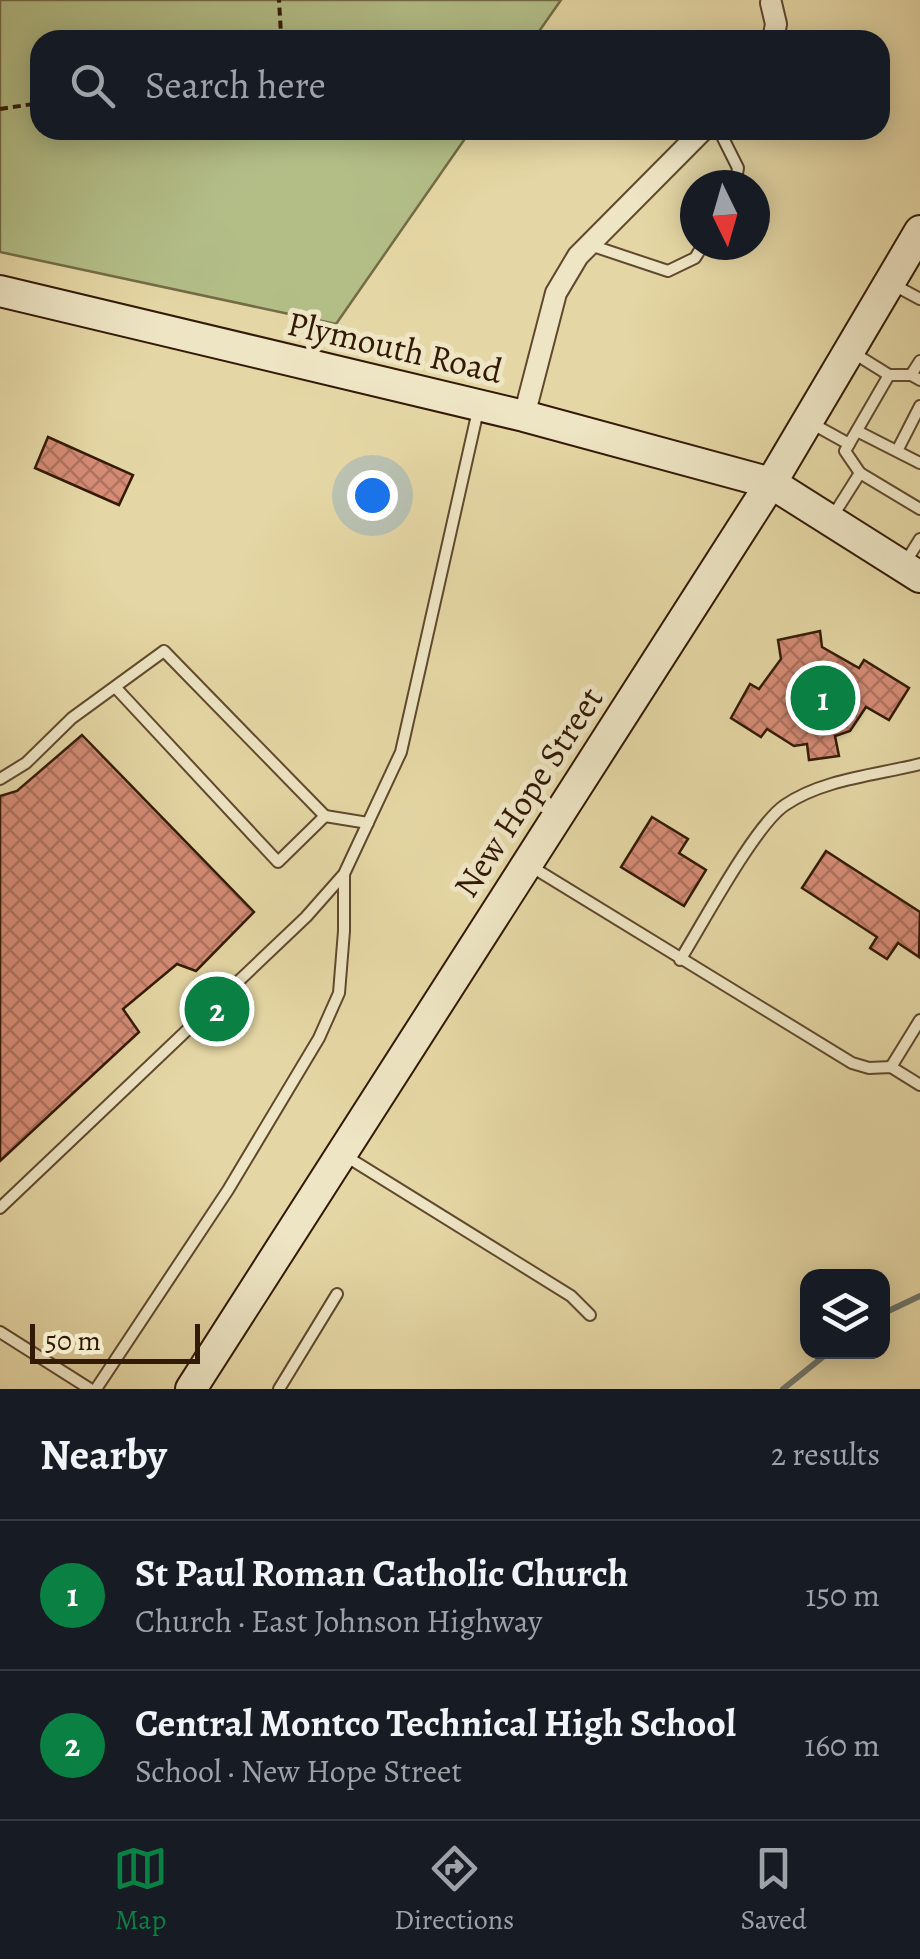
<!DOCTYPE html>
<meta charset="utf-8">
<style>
:root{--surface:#171b24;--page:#242831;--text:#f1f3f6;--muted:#9ea1a6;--line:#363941;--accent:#0b8043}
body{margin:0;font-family:Alegreya,serif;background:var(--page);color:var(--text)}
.controls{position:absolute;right:30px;bottom:30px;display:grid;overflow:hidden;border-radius:20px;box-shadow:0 5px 25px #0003}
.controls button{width:90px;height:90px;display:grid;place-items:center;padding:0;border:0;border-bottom:2px solid var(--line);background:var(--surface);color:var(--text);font:50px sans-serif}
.compass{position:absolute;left:680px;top:170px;width:90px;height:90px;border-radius:50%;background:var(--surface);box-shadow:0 5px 25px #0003;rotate:175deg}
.scale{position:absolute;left:30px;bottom:25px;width:170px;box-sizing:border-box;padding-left:10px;border:5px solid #331a06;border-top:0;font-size:28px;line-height:35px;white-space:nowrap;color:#331a06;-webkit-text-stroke:8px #eee5c4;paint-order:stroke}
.you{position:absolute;left:372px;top:495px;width:35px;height:35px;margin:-25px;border:8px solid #fff;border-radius:50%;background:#1a73e8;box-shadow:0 0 0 15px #1a73e833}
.badge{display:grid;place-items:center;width:65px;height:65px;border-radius:50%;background:var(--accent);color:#fff;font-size:32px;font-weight:700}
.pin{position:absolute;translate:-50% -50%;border:5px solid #fff;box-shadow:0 2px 10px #0006}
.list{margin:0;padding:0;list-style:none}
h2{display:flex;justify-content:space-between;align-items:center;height:130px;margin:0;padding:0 40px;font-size:42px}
h2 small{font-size:32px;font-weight:400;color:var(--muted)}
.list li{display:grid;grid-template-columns:65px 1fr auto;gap:30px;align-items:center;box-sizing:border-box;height:150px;padding:0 40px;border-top:2px solid var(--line)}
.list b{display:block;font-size:38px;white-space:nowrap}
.list p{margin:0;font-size:32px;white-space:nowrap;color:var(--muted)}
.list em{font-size:32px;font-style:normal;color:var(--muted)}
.icon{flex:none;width:55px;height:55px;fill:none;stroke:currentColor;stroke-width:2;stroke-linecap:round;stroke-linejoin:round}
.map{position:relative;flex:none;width:920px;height:1389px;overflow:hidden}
.search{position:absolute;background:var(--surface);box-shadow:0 5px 25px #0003;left:30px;right:30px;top:30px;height:110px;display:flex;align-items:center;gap:25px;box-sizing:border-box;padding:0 35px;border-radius:30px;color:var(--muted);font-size:38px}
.sheet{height:430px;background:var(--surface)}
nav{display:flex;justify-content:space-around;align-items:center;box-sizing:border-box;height:140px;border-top:2px solid var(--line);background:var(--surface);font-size:28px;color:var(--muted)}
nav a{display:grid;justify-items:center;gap:5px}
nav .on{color:var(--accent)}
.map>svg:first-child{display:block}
.green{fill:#b3be87;stroke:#736c46;stroke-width:2.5}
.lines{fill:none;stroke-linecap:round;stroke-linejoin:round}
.stream{stroke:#70786d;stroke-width:6}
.building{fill:url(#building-cross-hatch);stroke:#331a06;stroke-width:2.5}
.lane-casing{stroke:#60492e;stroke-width:14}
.street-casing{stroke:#60492e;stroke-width:24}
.secondary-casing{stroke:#331a06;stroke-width:34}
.path{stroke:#331a06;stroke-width:4;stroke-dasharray:8 5;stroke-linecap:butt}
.lane{stroke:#eee5c4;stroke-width:10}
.street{stroke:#eee5c4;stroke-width:20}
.secondary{stroke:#eee5c4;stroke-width:30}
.labels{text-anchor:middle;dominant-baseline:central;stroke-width:10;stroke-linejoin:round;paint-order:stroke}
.street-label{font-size:35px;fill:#331a06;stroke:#eee5c4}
</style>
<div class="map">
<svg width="920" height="1389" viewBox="0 0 920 1389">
<defs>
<pattern id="building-cross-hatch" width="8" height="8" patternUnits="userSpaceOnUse" patternTransform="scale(2.5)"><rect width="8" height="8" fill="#d68c76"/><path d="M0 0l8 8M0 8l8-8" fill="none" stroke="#ae725f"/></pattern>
</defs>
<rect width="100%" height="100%" fill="#e5d7a5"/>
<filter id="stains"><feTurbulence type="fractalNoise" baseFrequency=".002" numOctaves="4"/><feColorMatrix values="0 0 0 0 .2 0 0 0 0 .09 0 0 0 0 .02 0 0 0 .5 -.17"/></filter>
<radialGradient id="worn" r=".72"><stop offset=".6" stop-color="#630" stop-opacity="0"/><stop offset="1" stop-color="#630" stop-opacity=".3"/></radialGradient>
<polygon class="green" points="0,0 561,0 533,40 40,40 40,130 471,130 336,324 0,252"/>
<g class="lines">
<g class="stream">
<polyline points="882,1314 920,1296"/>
<polyline points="783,1389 829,1352"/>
</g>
</g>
<g class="building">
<polygon points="48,437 133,475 119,505 35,468"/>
<polygon points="820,631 822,647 859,668 864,660 909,688 889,720 866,707 850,731 835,736 839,756 809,760 807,744 794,746 767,729 761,737 731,718 750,684 759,689 781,659 778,640"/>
<polygon points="82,735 254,912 196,971 177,964 123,1009 139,1032 0,1161 0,796 17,791"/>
<polygon points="652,817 688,839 679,853 706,870 684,906 621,867"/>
<polygon points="826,851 920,912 919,957 898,943 887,959 870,948 877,937 802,888"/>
</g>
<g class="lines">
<defs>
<g id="lane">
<polyline points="719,130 738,168 735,185"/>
<polyline points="590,245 668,271 695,258 703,245"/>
<polyline points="894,285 920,299"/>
<polyline points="852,352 889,375"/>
<polyline points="911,375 920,361"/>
<polyline points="920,380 911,375 889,375 845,451 860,473 920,509"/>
<polyline points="811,423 849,444"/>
<polyline points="857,431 920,463"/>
<polyline points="898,449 920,406"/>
<polyline points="831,519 860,473"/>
<polyline points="905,563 920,539"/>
<polyline points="0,779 26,763 72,718 164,651 325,816 278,862 116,688"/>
<polyline points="325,816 368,823"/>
<polyline points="532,867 852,1063 869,1068 891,1067 920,1085"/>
<path d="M680 960C702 925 755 825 785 805 823 779 877 775 920 764"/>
<polyline points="891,1067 920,1020"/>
<polyline points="344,1155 571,1296 590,1315"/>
<polyline points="0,1208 306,917 344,874 401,752 479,406"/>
<polyline points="0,1332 90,1389"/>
<polyline points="96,1389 228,1190 319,1038 339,993 344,931 344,875"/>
<polyline points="279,1389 337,1294"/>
</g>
<g id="street">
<polyline points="771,3 776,24 773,40"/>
<polyline points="524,416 556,293 578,256 703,130"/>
</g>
<g id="secondary">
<polyline points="0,291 524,416 771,483 920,577"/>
<polyline points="191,1389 771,483 920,231"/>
</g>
</defs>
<use href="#lane" class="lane-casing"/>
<use href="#street" class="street-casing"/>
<use href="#secondary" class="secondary-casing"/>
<g class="path">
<polyline points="262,40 281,35 279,0"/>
<polyline points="0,109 40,103"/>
</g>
<use href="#lane" class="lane"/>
<use href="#street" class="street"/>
<use href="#secondary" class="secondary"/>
</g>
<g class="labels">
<g class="street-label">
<text transform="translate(395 347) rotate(13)">Plymouth Road</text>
<text transform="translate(528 792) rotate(-57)">New Hope Street</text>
</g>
</g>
<rect width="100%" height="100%" filter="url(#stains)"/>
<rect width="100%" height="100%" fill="url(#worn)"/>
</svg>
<div class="controls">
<button><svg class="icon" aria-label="layers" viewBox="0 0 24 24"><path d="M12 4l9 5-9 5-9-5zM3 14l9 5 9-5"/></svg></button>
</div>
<svg class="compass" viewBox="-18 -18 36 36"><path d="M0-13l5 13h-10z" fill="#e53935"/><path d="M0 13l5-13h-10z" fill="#9ea1a6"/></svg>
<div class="scale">50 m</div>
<div class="you"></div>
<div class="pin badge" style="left:823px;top:698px">1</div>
<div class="pin badge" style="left:217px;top:1009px">2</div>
<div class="search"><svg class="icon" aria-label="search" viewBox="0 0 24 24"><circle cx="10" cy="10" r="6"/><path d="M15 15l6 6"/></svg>Search here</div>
</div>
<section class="sheet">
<h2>Nearby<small>2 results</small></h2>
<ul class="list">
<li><span class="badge">1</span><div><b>St Paul Roman Catholic Church</b><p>Church · East Johnson Highway</p></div><em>150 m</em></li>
<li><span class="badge">2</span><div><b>Central Montco Technical High School</b><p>School · New Hope Street</p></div><em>160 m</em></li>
</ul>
</section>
<nav>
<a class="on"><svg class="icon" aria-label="map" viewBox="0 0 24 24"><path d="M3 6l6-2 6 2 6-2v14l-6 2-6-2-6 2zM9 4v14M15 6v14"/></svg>Map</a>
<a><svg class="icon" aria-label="directions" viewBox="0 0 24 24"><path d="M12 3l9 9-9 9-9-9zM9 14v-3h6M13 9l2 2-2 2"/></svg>Directions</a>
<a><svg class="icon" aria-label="saved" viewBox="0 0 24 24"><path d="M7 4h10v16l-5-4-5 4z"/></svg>Saved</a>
</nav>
